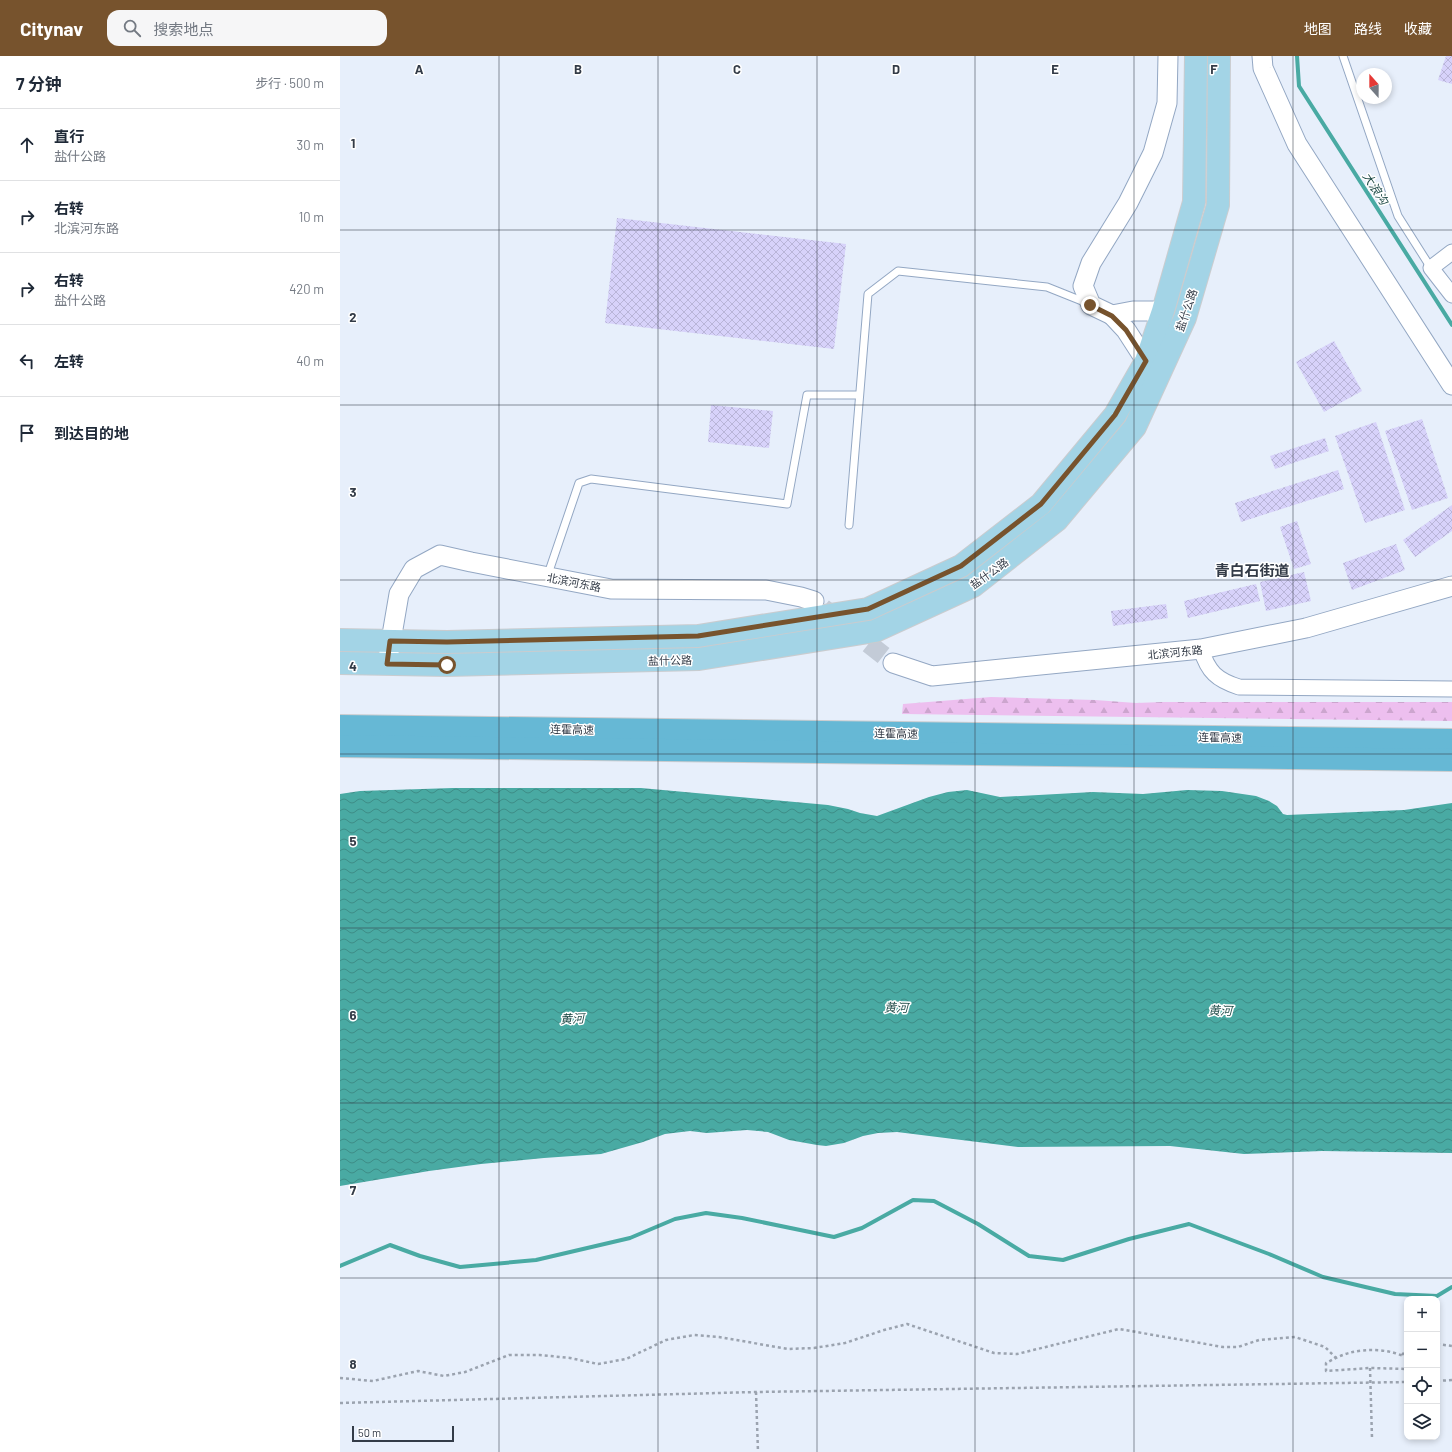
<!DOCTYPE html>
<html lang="zh">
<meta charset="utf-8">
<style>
:root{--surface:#fff;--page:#f6f6f7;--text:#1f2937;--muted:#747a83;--line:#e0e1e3;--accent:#77532d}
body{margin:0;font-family:Barlow,"Noto Sans SC",sans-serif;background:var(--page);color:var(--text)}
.controls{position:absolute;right:12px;bottom:12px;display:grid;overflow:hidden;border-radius:8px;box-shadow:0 2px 6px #0003}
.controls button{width:36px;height:36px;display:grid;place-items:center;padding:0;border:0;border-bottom:1px solid var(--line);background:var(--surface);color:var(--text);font:20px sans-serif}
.compass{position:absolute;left:1016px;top:12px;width:36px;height:36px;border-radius:50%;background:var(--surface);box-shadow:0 2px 6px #0003;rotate:339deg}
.scale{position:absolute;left:12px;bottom:10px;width:102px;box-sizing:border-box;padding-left:4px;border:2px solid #333b47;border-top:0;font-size:11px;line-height:14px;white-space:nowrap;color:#333b47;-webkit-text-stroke:3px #fff;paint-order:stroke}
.stop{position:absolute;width:12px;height:12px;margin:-9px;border:3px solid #77532d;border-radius:50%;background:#fff}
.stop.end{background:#77532d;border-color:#fff;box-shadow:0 1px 4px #0008}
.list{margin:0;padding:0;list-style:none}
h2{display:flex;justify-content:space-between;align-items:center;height:52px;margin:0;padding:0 16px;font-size:17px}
h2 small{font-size:13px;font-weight:400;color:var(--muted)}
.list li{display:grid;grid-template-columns:26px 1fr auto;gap:12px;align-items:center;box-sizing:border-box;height:72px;padding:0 16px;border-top:1px solid var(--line)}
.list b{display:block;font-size:15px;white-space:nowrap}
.list p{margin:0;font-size:13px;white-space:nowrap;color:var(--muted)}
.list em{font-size:13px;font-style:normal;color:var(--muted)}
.icon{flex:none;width:22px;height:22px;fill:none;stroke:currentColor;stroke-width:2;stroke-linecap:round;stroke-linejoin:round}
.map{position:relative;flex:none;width:1112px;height:1396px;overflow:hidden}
header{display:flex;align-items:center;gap:24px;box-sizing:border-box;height:56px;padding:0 20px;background:var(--accent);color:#fff}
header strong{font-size:19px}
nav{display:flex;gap:22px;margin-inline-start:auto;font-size:14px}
.search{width:280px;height:36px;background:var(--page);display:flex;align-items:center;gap:10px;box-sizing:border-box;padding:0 14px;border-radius:12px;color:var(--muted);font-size:15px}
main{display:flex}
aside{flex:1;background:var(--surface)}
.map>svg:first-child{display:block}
.forest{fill:url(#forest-firs)}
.water{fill:url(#water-waves)}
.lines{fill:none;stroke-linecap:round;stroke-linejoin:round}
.stream{stroke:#49aaa3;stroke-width:4}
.building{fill:url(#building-cross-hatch)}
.tertiary-tunnel{stroke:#c3cbd7;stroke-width:19;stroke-dasharray:19 10;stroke-linecap:butt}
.service-casing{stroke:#93a7c3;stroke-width:9}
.minor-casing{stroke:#93a7c3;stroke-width:17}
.tertiary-casing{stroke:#93a7c3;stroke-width:21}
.primary-casing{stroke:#cacccf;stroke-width:24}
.motorway-casing{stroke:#cacccf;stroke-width:24}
.path{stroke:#9ba3af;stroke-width:2.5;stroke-dasharray:3 3;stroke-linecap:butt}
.service{stroke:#fff;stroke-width:7}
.minor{stroke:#fff;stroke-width:15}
.tertiary{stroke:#fff;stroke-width:19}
.primary{stroke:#a3d4e6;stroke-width:22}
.motorway{stroke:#66b8d5;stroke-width:22}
.route{stroke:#77532d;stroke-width:5}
.grid{fill:none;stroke:#333b47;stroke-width:1;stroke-opacity:0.55}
.labels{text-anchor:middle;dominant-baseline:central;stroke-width:3;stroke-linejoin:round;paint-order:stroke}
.street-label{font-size:11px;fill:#333b47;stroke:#fff}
.water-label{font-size:12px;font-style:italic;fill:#244f4c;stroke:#fff}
.district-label{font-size:15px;font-weight:bold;fill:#333b47;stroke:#fff}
.grid-label{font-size:13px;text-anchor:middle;font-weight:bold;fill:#333b47;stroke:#fff;stroke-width:3;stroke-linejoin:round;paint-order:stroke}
</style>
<header>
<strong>Citynav</strong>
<div class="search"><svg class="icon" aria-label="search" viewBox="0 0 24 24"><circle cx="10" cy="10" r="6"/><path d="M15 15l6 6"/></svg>搜索地点</div>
<nav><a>地图</a><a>路线</a><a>收藏</a></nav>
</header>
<main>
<aside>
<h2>7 分钟<small>步行 · 500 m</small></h2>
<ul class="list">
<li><svg class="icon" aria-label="ahead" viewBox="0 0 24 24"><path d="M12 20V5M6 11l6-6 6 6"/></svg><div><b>直行</b><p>盐什公路</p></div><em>30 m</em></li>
<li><svg class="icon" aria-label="right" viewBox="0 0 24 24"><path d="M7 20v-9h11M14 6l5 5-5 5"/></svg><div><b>右转</b><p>北滨河东路</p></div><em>10 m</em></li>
<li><svg class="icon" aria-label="right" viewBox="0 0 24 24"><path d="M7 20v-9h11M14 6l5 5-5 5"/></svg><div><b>右转</b><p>盐什公路</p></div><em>420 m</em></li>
<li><svg class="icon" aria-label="left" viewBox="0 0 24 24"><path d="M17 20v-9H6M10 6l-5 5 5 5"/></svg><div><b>左转</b></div><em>40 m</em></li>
<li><svg class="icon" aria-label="arrive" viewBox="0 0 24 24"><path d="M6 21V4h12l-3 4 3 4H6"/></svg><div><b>到达目的地</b></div></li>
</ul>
</aside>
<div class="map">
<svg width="1112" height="1396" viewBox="0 0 1112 1396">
<defs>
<pattern id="forest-firs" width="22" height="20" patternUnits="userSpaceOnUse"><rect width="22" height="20" fill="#edbfef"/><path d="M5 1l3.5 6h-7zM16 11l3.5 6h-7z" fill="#cca5ce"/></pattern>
<pattern id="water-waves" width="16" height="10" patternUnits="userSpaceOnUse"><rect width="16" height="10" fill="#49aaa3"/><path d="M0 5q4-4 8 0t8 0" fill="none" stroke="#3d8c87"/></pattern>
<pattern id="building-cross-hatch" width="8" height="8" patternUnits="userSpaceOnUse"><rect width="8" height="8" fill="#d7d2fa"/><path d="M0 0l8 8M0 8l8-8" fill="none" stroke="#b9b5d8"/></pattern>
</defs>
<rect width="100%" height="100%" fill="#e7effb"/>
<polygon class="forest" points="651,641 755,644 796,647 822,646 1112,646 1112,665 562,658 563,648"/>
<polygon class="water" points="113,732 301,732 488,749 508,753 520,757 537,760 589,741 608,736 627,734 660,741 753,736 803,738 847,734 882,735 916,740 929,745 937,750 943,758 947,759 1064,754 1112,747 1112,1097 982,1095 904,1098 830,1090 678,1091 557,1076 538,1077 523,1080 504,1087 486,1090 477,1089 449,1084 428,1076 407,1074 367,1077 350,1075 325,1078 303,1086 261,1098 204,1102 141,1108 89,1115 0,1130 0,738 20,735"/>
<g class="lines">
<g class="stream">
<polyline points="957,0 959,30 1112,269"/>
<polyline points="0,1210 50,1189 80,1200 120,1211 196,1204 290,1182 335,1163 366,1157 402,1162 494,1181 522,1172 573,1144 594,1145 638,1168 689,1200 723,1204 789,1183 849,1168 929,1198 983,1221 1055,1238 1097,1240 1112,1231"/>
</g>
</g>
<g class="building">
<polygon points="1106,0 1112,0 1112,28 1098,24"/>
<polygon points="277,162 506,188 494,293 265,267"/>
<polygon points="994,285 1022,335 984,356 956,306"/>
<polygon points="371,349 433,355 429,392 368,386"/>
<polygon points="1082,363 1108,442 1072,454 1045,375"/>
<polygon points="1036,366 1065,454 1025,467 995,380"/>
<polygon points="985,382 989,395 935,413 930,400"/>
<polygon points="998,414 1004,433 901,466 895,447"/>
<polygon points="1112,449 1112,475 1075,501 1063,484"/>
<polygon points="957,465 971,508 954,513 940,471"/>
<polygon points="1056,488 1065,514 1012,534 1003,507"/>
<polygon points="964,516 971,545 926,555 920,526"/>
<polygon points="916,528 920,545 848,562 844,545"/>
<polygon points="826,548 828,562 773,570 771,555"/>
</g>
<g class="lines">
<polyline class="tertiary-tunnel" points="483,552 553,607"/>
<defs>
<g id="service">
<polyline points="1003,0 1058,160 1091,212"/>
<polyline points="509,469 528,238 558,215 707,231 747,247"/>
<polyline points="207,521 239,427 251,423 447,448 467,339 519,339"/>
</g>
<g id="minor">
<polyline points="1112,196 1091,212 1112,239"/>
<path d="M861 593C868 616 877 624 899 631L1112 633"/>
</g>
<g id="tertiary">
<polyline points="922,0 923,12 957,88 1112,329"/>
<polyline points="772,259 751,249 743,230 751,207 788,147 813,97 827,47 828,0"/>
<polyline points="806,305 786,274 772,259 793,255 823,255"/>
<polyline points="553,607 592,620 861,593 966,572 1112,530"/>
<polyline points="47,608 59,538 74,513 100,499 131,506 271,533 426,534 461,541 474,545"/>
</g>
<g id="primary">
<polyline points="0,584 107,586 358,580 528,553 621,510 701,448 775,359 806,305 823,255 854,146 856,0"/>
<polyline points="0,607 107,609 359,603 535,575 633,530 717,464 795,371 845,262 878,149 879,0"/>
</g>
<g id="motorway">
<polyline points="0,670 1112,684"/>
<polyline points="0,690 1112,704"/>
</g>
</defs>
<use href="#service" class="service-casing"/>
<use href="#minor" class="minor-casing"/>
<use href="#tertiary" class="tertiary-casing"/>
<use href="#primary" class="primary-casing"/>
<use href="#motorway" class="motorway-casing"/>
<g class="path">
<polyline points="1097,1288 1112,1290"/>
<polyline points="1062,1299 1067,1293"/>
<path d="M1067 1302C1051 1293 1026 1292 1009 1297 1001 1299 994 1303 986 1307V1315L1030 1312 1067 1313"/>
<polyline points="1030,1312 1032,1382"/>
<polyline points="0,1322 33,1325 78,1315 104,1320 125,1316 169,1299 200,1299 230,1302 258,1308 286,1303 326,1284 354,1279 379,1281 448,1293 474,1292 505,1287 544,1274 567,1268 654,1297 677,1298 779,1273 883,1291 898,1291 919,1284 955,1281 985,1291 996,1302"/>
<polyline points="1097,1325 1112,1324"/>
<polyline points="416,1336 418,1396"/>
<polyline points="0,1347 416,1336 1067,1326"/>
</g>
<use href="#service" class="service"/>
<use href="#minor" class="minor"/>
<use href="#tertiary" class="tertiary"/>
<use href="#primary" class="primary"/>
<use href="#motorway" class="motorway"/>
</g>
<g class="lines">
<polyline class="route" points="107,609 47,608 50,585 107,586 358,580 528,553 621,510 701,448 775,359 806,305 786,274 772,260 750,249"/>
</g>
<path class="grid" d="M159 0V1396M318 0V1396M477 0V1396M635 0V1396M794 0V1396M953 0V1396M0 174H1112M0 349H1112M0 524H1112M0 698H1112M0 872H1112M0 1047H1112M0 1222H1112"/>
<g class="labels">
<g class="street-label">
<text transform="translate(846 254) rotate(-71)">盐什公路</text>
<text transform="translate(649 517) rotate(-36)">盐什公路</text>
<text transform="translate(234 526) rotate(11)">北滨河东路</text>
<text transform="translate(835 596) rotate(-6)">北滨河东路</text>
<text transform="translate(330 604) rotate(-1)">盐什公路</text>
<text transform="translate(232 673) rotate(1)">连霍高速</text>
<text transform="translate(556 677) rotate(1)">连霍高速</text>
<text transform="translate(880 681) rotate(1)">连霍高速</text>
</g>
<g class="water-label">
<text transform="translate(1036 132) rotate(57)">大浪沟</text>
<text transform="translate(556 951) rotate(1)">黄河</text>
<text transform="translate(880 954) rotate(1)">黄河</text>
<text transform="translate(232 962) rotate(-2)">黄河</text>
</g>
<g class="district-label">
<text x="912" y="514">青白石街道</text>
</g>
</g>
<g class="grid-label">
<text x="79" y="18">A</text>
<text x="238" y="18">B</text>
<text x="397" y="18">C</text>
<text x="556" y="18">D</text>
<text x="715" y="18">E</text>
<text x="874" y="18">F</text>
<text x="13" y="92">1</text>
<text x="13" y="266">2</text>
<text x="13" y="441">3</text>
<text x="13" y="615">4</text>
<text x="13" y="790">5</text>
<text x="13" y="964">6</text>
<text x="13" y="1139">7</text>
<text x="13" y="1313">8</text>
</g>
</svg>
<div class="controls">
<button>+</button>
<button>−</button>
<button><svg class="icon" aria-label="locate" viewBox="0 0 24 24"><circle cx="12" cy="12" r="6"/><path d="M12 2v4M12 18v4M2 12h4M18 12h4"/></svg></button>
<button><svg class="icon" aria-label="layers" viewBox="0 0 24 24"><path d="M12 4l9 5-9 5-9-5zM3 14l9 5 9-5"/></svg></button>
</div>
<svg class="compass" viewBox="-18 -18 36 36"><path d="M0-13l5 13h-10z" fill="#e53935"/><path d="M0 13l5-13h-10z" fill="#747a83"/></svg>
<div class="scale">50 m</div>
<div class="stop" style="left:107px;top:609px"></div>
<div class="stop end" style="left:750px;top:249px"></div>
</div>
</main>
